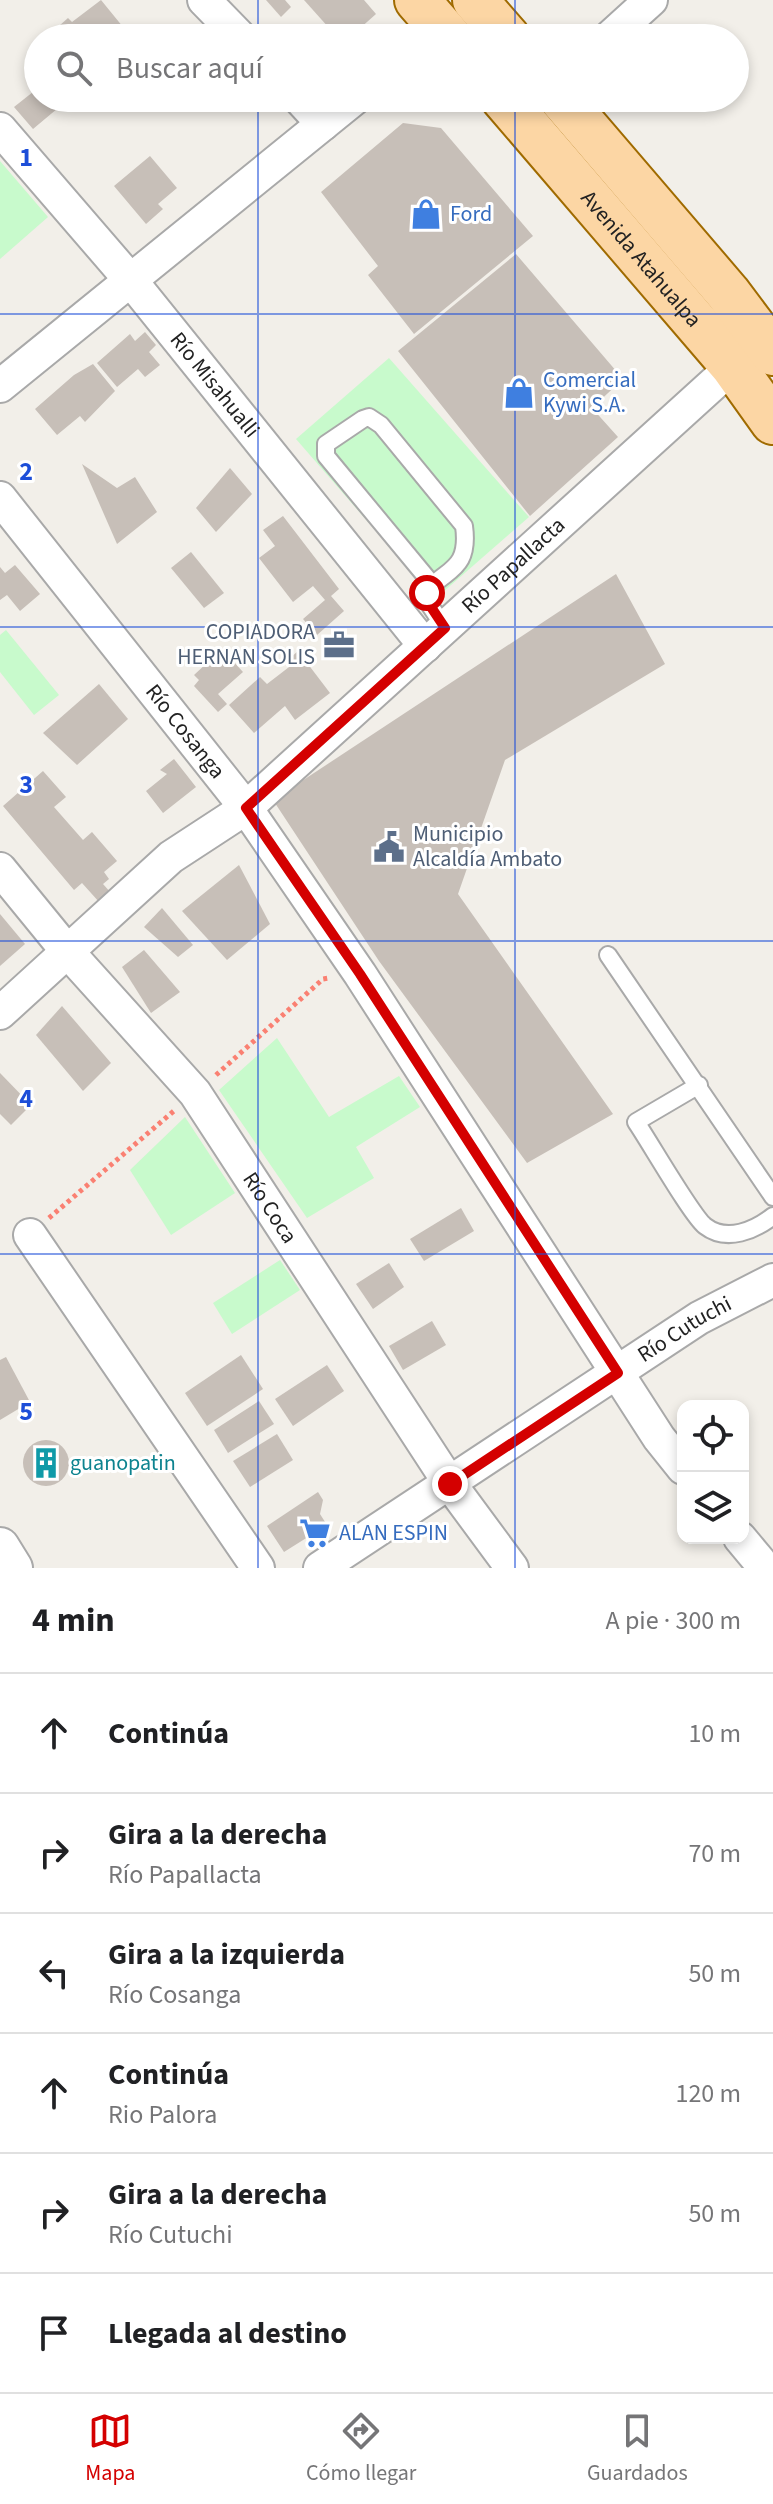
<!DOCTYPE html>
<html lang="es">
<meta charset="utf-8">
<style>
:root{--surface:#fff;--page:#f2f2f2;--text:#202124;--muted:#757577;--line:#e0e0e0;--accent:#d40000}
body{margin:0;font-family:"Source Sans 3",sans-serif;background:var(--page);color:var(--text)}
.controls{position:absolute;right:24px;bottom:24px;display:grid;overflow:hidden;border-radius:16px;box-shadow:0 4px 12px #0003}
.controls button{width:72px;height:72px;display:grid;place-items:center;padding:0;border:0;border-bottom:2px solid var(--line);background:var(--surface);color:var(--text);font:40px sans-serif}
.stop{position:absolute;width:24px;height:24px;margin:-18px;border:6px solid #d40000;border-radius:50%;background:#fff}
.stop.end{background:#d40000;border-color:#fff;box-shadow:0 2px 8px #0008}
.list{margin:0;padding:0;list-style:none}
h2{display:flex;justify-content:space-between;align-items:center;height:104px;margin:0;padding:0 32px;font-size:34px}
h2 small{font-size:26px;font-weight:400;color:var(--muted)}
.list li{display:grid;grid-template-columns:52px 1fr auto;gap:24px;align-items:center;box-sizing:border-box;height:120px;padding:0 32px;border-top:2px solid var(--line)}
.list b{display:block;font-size:30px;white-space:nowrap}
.list p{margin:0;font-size:26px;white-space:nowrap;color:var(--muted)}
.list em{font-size:26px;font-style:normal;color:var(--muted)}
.icon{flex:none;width:44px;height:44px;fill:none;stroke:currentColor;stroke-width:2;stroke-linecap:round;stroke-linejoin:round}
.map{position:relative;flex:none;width:773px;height:1568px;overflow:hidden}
.search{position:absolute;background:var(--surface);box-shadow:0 4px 12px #0003;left:24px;right:24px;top:24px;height:88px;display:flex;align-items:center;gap:20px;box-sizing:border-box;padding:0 28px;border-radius:44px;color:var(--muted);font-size:30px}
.sheet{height:824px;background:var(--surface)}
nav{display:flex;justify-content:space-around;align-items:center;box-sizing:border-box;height:112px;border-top:2px solid var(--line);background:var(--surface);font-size:22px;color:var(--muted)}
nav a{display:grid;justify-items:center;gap:4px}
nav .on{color:var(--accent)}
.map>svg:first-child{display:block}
.park{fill:#c8facc}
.building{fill:#c7bfb8}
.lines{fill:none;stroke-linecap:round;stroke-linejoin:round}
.service-casing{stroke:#a9a9a9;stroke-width:20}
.minor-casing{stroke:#a9a9a9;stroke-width:36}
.tertiary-casing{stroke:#a9a9a9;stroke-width:42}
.primary-casing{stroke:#a06b00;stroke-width:48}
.path{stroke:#fa8072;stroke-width:5;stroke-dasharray:4 4;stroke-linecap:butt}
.service{stroke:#fff;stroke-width:16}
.minor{stroke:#fff;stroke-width:32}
.tertiary{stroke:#fff;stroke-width:38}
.primary{stroke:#fcd6a4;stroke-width:44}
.route{stroke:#d40000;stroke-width:10}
.grid{fill:none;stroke:#1d4ed8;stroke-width:2;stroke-opacity:0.55}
.labels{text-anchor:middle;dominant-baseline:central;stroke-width:6;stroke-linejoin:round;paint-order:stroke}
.shop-label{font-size:22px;fill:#366cbe;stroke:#fff;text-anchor:start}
.street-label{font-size:22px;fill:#222;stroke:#fff}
.service-label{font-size:22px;fill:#4e5e75;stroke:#fff;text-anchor:end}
.culture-label{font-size:22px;fill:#0d838f;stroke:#fff;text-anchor:start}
.grid-label{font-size:26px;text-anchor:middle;font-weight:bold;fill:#1d4ed8;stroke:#fff;stroke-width:6;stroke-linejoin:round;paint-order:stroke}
</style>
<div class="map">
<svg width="773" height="1568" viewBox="0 0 773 1568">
<rect width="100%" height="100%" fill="#f2efe9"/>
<g class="park">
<polygon points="0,161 48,217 0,259"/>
<polygon points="389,358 529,517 435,599 296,439"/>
<polygon points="6,630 59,695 34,715 0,672 0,635"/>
<polygon points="277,1038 329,1117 399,1076 420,1107 356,1147 374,1178 307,1218 219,1090"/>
<polygon points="185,1117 235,1193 171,1235 130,1170"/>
<polygon points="280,1260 300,1290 232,1334 213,1303"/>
</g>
<g class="building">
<polygon points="101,0 132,38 69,38 59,26 68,18 72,22"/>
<polygon points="266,0 285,0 291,7 281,17"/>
<polygon points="304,0 364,0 376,14 349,38 338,38"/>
<polygon points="38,88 38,98 70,98 33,129 14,107"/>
<polygon points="403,123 441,128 533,236 414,334 368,275 378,266 321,192"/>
<polygon points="150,156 177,188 158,204 163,209 146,224 114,186"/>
<polygon points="516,254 623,379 592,408 618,437 530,516 398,351"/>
<polygon points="145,332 156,345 149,352 160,365 145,377 138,369 117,387 97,363 130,334 135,341"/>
<polygon points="93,364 115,391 85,422 80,416 57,435 35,409 74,375"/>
<polygon points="82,464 117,488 135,477 157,512 117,544"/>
<polygon points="230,468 252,494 216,532 196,508"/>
<polygon points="283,516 339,589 331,596 344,611 317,635 303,619 325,600 313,586 293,602 259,558 275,546 263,530"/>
<polygon points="191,552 224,593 204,608 171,568"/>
<polygon points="15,565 40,594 20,611 7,595 0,600 0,567 5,573"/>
<polygon points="616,574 665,664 505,760 458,894 613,1114 527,1163 379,961 273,800"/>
<polygon points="222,649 243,672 218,694 227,704 218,712 194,686 199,680 194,675"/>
<polygon points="298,651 330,693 295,720 285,706 254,733 229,705 260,677 267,684 293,664 289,659"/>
<polygon points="99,684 128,719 77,765 43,733"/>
<polygon points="174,759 196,787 163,813 146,791 167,774 160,770"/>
<polygon points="43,771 66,797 54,807 83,840 92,832 117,861 104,872 109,879 103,884 111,893 100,903 82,883 74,890 3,806"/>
<polygon points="239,865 270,924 227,960 182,911"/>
<polygon points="162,908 193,945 178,957 144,927"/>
<polygon points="0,914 25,944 0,966"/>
<polygon points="144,950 180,992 151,1013 122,967"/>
<polygon points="62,1006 111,1063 83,1091 36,1035"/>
<polygon points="0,1073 31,1105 11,1125 0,1114"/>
<polygon points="461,1208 474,1231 424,1261 410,1239"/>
<polygon points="389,1263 404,1287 373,1309 356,1284"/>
<polygon points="432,1321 446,1345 403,1370 389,1346"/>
<polygon points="241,1355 263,1389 207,1426 185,1393"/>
<polygon points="6,1357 30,1402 0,1420 0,1360"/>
<polygon points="327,1365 344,1391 293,1426 275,1399"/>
<polygon points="259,1401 274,1424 228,1453 214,1430"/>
<polygon points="277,1434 293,1460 250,1487 233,1461"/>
<circle cx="46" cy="1463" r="23"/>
<polygon points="318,1492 323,1500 320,1514 327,1525 284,1552 267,1526"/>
</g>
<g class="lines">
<defs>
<g id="service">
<path d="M432 584 326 456V444L363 419 369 417 381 425 464 526C471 577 437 568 425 598L445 628"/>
<polyline points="608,955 773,1197"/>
<path d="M699 1085 636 1122C649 1141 692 1216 705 1226 727 1243 755 1230 773 1216"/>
</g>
<g id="minor">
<polyline points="204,0 241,38"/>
<polyline points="609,38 651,0"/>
<polyline points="299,98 323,124"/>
<path id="s1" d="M0 129 132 282 425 646"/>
<polyline points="0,386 355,98"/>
<path id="s2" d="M0 498 246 808 360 974 659 1438 683 1468"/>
<path id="s3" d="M0 869 67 951 195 1093 450 1484 512 1568"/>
<path id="s4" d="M0 1013 171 857 246 808 733 366"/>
<polyline points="30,1235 258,1568"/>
<polyline points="740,1538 765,1568"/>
<path id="s5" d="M320 1568 699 1318 773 1280"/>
</g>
<polyline id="tertiary" points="0,1547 13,1568"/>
<g id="primary">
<polyline points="417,0 450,38"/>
<polyline points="475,0 508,38"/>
<path id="s6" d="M503 98 733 366 773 422"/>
<polyline points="561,98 728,293 773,353"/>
</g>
</defs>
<use href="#service" class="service-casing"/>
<use href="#minor" class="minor-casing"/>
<use href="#tertiary" class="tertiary-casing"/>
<use href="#primary" class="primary-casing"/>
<g class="path">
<polyline points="216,1075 323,979 329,978"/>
<polyline points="49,1218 175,1110"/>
</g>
<use href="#service" class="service"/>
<use href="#minor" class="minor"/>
<use href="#tertiary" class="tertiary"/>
<use href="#primary" class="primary"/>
</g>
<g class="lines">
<polyline class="route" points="427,593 425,598 445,628 246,808 360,974 618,1373 450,1484"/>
</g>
<path class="grid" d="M258 0V38M515 0V38M258 98V1568M515 98V1568M0 314H773M0 627H773M0 941H773M0 1254H773"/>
<defs>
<symbol id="shop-bare" viewBox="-9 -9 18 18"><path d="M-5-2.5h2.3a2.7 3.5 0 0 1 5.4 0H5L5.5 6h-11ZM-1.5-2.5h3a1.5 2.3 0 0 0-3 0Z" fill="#3f7fe0" stroke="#fff" stroke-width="2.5" paint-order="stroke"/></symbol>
<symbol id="office-bare" viewBox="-9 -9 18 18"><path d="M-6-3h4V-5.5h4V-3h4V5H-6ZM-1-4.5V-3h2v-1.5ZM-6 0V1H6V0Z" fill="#5c6f8a" stroke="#fff" stroke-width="2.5" paint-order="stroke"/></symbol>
<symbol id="civic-bare" viewBox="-9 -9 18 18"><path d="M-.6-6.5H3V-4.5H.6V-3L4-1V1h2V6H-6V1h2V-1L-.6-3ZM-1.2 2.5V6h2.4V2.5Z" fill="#5c6f8a" stroke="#fff" stroke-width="2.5" paint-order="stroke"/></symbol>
<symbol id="building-bare" viewBox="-9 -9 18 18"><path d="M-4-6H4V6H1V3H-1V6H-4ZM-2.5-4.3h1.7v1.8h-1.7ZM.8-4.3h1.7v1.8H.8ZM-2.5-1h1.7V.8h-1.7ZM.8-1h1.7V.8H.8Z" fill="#0f9aa8" stroke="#fff" stroke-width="2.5" paint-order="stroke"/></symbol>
<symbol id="supermarket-bare" viewBox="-9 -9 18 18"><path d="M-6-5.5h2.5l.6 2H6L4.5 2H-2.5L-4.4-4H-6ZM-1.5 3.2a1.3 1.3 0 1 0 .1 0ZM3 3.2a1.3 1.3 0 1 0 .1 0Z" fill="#3f7fe0" stroke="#fff" stroke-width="2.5" paint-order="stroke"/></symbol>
</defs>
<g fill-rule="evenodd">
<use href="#shop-bare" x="404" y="192" width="44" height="44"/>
<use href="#shop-bare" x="497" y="371" width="44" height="44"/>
<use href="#office-bare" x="317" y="623" width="44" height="44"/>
<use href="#civic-bare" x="367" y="825" width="44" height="44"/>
<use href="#building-bare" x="24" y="1441" width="44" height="44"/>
<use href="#supermarket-bare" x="293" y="1511" width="44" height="44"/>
</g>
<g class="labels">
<g class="shop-label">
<text x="450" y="214">Ford</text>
<text x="543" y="380">Comercial<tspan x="543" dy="25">Kywi S.A.</tspan></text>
<text x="339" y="1533">ALAN ESPIN</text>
</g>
<g class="street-label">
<text stroke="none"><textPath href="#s6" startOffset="212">Avenida Atahualpa</textPath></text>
<text stroke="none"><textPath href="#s1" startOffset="334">Río Misahualli</textPath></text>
<text stroke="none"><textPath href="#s4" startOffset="682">Río Papallacta</textPath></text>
<text stroke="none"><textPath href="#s2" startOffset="298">Río Cosanga</textPath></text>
<text stroke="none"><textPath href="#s3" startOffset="434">Río Coca</textPath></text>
<text stroke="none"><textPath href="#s5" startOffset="436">Río Cutuchi</textPath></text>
</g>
<g class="service-label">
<text x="315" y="632">COPIADORA<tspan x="315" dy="25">HERNAN SOLIS</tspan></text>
<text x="413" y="834" text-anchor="start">Municipio<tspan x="413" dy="25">Alcaldía Ambato</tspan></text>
</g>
<g class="culture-label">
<text x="70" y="1463">guanopatin</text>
</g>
</g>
<g class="grid-label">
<text x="26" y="166">1</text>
<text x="26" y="480">2</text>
<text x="26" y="793">3</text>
<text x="26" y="1107">4</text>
<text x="26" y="1420">5</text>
</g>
</svg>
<div class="controls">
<button><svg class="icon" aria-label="locate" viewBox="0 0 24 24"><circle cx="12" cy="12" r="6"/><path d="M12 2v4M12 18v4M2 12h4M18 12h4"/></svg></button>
<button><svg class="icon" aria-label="layers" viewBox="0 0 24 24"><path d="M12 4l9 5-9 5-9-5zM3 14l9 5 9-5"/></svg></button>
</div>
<div class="stop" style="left:427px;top:593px"></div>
<div class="stop end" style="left:450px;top:1484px"></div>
<div class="search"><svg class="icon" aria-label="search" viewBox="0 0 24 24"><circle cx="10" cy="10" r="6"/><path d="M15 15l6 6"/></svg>Buscar aquí</div>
</div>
<section class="sheet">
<h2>4 min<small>A pie · 300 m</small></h2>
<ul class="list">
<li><svg class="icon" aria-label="ahead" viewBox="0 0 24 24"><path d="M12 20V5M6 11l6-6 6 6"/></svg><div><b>Continúa</b></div><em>10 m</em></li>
<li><svg class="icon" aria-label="right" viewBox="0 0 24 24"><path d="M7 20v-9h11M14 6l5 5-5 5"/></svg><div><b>Gira a la derecha</b><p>Río Papallacta</p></div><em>70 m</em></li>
<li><svg class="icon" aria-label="left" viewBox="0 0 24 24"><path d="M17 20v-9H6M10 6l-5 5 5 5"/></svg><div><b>Gira a la izquierda</b><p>Río Cosanga</p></div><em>50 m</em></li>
<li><svg class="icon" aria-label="ahead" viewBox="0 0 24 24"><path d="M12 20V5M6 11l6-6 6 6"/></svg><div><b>Continúa</b><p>Rio Palora</p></div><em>120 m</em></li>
<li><svg class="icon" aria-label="right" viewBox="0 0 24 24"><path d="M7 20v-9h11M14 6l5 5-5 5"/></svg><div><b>Gira a la derecha</b><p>Río Cutuchi</p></div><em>50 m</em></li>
<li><svg class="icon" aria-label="arrive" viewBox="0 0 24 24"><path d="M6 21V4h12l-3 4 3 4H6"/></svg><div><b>Llegada al destino</b></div></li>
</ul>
</section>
<nav>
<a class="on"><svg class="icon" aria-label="map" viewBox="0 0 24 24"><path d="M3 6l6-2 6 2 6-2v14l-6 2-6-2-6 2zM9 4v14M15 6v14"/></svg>Mapa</a>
<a><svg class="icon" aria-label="directions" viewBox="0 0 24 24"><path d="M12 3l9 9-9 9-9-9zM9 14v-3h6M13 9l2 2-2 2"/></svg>Cómo llegar</a>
<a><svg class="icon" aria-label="saved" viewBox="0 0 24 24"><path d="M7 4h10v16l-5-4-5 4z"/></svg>Guardados</a>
</nav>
